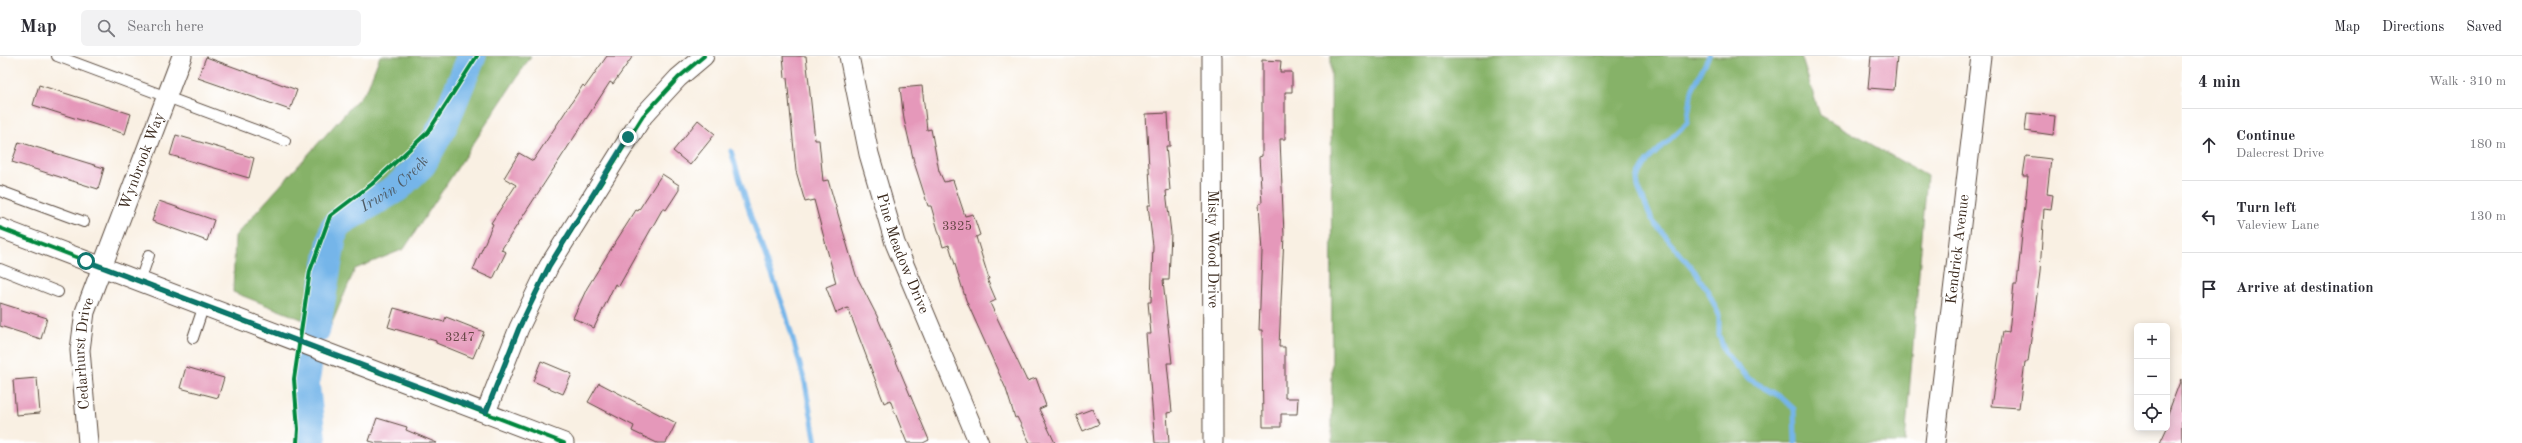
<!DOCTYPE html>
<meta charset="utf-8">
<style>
:root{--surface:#fff;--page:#f2f2f3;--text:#2b2b33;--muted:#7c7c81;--line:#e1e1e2}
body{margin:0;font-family:"Old Standard TT",serif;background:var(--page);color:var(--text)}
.controls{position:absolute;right:12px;bottom:12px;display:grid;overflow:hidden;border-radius:6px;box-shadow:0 2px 10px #0003}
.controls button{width:36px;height:36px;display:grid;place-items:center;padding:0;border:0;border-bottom:1px solid var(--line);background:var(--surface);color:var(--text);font:20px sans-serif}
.stop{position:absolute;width:12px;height:12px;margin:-9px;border:3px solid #0f766e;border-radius:50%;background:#fff}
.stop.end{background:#0f766e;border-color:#fff;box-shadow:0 1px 4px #0008}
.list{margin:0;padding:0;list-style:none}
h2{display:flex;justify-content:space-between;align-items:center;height:52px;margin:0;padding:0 16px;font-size:17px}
h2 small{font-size:13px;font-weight:400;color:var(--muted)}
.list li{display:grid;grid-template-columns:26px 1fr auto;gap:12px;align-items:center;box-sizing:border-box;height:72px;padding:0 16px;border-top:1px solid var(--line)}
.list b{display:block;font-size:15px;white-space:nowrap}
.list p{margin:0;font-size:13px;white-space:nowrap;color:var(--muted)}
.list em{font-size:13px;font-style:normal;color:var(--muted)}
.icon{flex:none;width:22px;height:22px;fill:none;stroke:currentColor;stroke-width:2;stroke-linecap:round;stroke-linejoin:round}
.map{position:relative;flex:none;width:2182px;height:387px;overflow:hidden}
header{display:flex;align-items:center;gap:24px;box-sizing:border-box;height:56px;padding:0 20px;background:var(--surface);border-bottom:1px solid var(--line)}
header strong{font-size:19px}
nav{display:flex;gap:22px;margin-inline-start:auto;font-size:14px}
.search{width:280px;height:36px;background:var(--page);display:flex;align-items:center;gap:10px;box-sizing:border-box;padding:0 14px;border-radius:6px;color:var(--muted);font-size:15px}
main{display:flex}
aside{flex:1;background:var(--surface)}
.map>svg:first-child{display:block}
.forest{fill:#86b268;stroke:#606e43}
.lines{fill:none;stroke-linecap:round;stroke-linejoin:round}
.stream{stroke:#74b5e9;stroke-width:5}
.river{stroke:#74b5e9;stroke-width:29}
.building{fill:#e598ba}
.lane-casing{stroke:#58483c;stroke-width:12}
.street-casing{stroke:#58483c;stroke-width:21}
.lane{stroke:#fff;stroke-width:10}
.street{stroke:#fff;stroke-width:19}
.cycleway-casing{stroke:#fff;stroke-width:6}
.cycleway{stroke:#00873e;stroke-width:4}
.route{stroke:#0f766e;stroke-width:5}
.labels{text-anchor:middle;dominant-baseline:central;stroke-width:4;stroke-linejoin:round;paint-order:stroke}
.number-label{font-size:13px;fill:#664645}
.street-label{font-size:15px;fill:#3b2a1e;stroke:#fff}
.water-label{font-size:16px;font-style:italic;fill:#4f5b65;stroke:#fff}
</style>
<header>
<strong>Map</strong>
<div class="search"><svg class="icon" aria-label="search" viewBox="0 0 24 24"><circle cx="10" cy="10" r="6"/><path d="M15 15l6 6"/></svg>Search here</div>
<nav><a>Map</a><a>Directions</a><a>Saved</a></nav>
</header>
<main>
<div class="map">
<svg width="2182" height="387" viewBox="0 0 2182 387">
<rect width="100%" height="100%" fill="#fff"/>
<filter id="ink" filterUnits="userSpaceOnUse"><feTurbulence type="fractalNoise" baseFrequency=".025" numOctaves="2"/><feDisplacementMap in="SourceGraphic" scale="8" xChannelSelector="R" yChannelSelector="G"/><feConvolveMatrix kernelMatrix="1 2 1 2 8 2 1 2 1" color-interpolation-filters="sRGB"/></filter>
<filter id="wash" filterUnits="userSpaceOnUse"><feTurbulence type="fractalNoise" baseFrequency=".012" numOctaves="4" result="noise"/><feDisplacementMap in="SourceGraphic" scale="16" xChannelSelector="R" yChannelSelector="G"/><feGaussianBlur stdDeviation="0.9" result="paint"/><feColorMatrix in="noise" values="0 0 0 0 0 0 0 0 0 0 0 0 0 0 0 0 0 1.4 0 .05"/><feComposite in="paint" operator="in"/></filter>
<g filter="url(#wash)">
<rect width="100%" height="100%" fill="#f9f0e3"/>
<g class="forest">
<polygon points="380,0 531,0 404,193 355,213 329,274 233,236 235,180 367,33"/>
<polygon points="1331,0 1801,0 1820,59 1927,120 1905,387 1332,387"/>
</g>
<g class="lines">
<g class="stream">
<polyline points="1709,0 1692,34 1687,67 1647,105 1637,122 1638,131 1652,164 1697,218 1710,239 1719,259 1719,279 1725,297 1749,323 1781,341 1794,353 1795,387"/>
<polyline points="731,95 751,161 785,255 805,327 816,387"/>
</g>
<g class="river">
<path id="s1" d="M316 273 334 172 341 165 397 132 422 108 444 68 472 0"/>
<polyline points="309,302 305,326 312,387"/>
</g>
</g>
<g id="blocks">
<g class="building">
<polygon points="607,0 633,0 613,28 610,26 501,194 506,196 493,223 473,214 493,168 491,167 516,129 504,122 519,97 533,105 583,29 585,31"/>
<polygon points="783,0 806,0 815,84 819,84 823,125 828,124 856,219 877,260 929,384 923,387 907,387 890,344 884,347 848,252 836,257 826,231 836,227 814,144 805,146 796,115 787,22 785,22"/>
<polygon points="1871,0 1897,0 1894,34 1868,32"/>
<polygon points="206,1 297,34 290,54 198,22"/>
<polygon points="1262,4 1281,5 1280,16 1292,16 1292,36 1285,36 1285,83 1280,83 1284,179 1279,291 1285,291 1285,342 1298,342 1297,358 1281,358 1281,371 1263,371 1262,274 1259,274 1262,196 1259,148 1262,147 1259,101 1262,100"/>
<polygon points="39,29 131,58 125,78 33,49"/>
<polygon points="922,30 927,74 931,73 939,115 944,126 953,124 965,160 973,158 980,179 976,181 989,223 987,223 996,244 990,247 1027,325 1036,322 1046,350 1039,353 1055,387 1030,387 1017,361 1015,362 1006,333 966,244 949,189 943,191 931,150 928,150 914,106 904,63 900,32"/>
<polygon points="1168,57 1170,90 1166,90 1170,134 1166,135 1171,177 1169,224 1163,224 1172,307 1167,307 1172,356 1167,357 1169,387 1155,387 1146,278 1151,278 1148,246 1151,246 1153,190 1148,149 1151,149 1146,58"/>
<polygon points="2027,57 2055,60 2053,79 2025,75"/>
<polygon points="698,64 715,78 690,109 673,95"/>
<polygon points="176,79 254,102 249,122 170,99"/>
<polygon points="19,86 104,112 98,133 12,106"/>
<polygon points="2026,100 2051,103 2047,138 2053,139 2051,153 2044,152 2040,216 2028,306 2025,306 2019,352 1991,350 2003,275 2009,276 2014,228 2017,228 2028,120 2023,120"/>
<polygon points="662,118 679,129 679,134 666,154 663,152 619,230 615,228 594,272 573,262 587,232 611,193 636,154 638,155"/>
<polygon points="159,145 214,164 207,185 152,165"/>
<polygon points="0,247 47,262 41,283 0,270"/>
<polygon points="394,252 444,266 446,261 484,276 473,302 436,287 436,285 388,271"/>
<polygon points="541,305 572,318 563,338 533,325"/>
<polygon points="186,311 224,322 218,342 180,332"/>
<polygon points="37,322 40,357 16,359 13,324"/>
<polygon points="2181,323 2182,387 2160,387 2167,372 2167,360"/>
<polygon points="599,327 676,367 666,387 657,387 632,375 634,370 588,346"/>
<polygon points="1092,353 1099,368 1083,375 1076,359"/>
<polygon points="377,362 407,371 406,374 437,387 377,387 369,385"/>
</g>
</g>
</g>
<g filter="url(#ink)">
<use href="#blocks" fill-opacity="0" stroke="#58483c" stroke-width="1"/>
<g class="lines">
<defs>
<g id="lane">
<polyline points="57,0 285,85"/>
<polyline points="0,135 84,166"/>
<polyline points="0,213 58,236"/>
<polyline points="140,225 149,199"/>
<polyline points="193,282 204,249"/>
</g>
<g id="street">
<path id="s2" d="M849 0 869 98 895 187 979 387"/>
<path id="s3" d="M1212 0 1213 387"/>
<polyline points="0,172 564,387"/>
<polyline points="486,356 519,272 549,210 643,60 678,22 704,0"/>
<path id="s4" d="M88 387 80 294 85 256 182 0"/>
<path id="s5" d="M1935 387 1981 0"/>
</g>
</defs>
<use href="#lane" class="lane-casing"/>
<use href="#street" class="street-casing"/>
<use href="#lane" class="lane"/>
<use href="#street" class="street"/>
<defs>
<g id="cycleway">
<polyline points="0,172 564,387"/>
<polyline points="486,356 519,272 549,210 643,60 678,22 704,0"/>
<polyline points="297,387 298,373 294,323 310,215 330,160 372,128 428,76 477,0"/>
</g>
</defs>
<use href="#cycleway" class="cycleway-casing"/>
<use href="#cycleway" class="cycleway"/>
</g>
</g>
<g class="lines" filter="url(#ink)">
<polyline class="route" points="86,205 486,356 519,272 549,210 628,81"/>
</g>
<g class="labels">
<g class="number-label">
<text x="957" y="170">3325</text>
<text x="460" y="281">3247</text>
</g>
<g class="street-label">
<text stroke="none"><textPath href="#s4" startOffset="293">Wynbrook Way</textPath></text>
<text stroke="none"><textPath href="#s3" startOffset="193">Misty Wood Drive</textPath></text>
<text stroke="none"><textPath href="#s5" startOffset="195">Kendrick Avenue</textPath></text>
<text stroke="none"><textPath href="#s2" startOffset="205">Pine Meadow Drive</textPath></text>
<text stroke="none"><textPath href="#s4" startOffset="90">Cedarhurst Drive</textPath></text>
</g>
<g class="water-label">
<text stroke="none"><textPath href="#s1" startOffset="178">Irwin Creek</textPath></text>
</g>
</g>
</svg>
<div class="controls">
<button>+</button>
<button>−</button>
<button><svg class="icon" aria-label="locate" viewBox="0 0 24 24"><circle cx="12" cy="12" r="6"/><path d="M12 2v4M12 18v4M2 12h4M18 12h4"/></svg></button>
</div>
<div class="stop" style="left:86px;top:205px"></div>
<div class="stop end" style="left:628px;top:81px"></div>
</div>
<aside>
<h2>4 min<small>Walk · 310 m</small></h2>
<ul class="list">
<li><svg class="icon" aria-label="ahead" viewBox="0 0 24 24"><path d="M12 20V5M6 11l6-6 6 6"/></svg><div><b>Continue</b><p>Dalecrest Drive</p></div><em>180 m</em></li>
<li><svg class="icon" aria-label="left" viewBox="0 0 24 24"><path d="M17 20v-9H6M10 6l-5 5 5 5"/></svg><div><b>Turn left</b><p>Valeview Lane</p></div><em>130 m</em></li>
<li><svg class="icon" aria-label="arrive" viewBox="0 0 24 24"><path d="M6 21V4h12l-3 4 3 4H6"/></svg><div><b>Arrive at destination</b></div></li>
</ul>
</aside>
</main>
